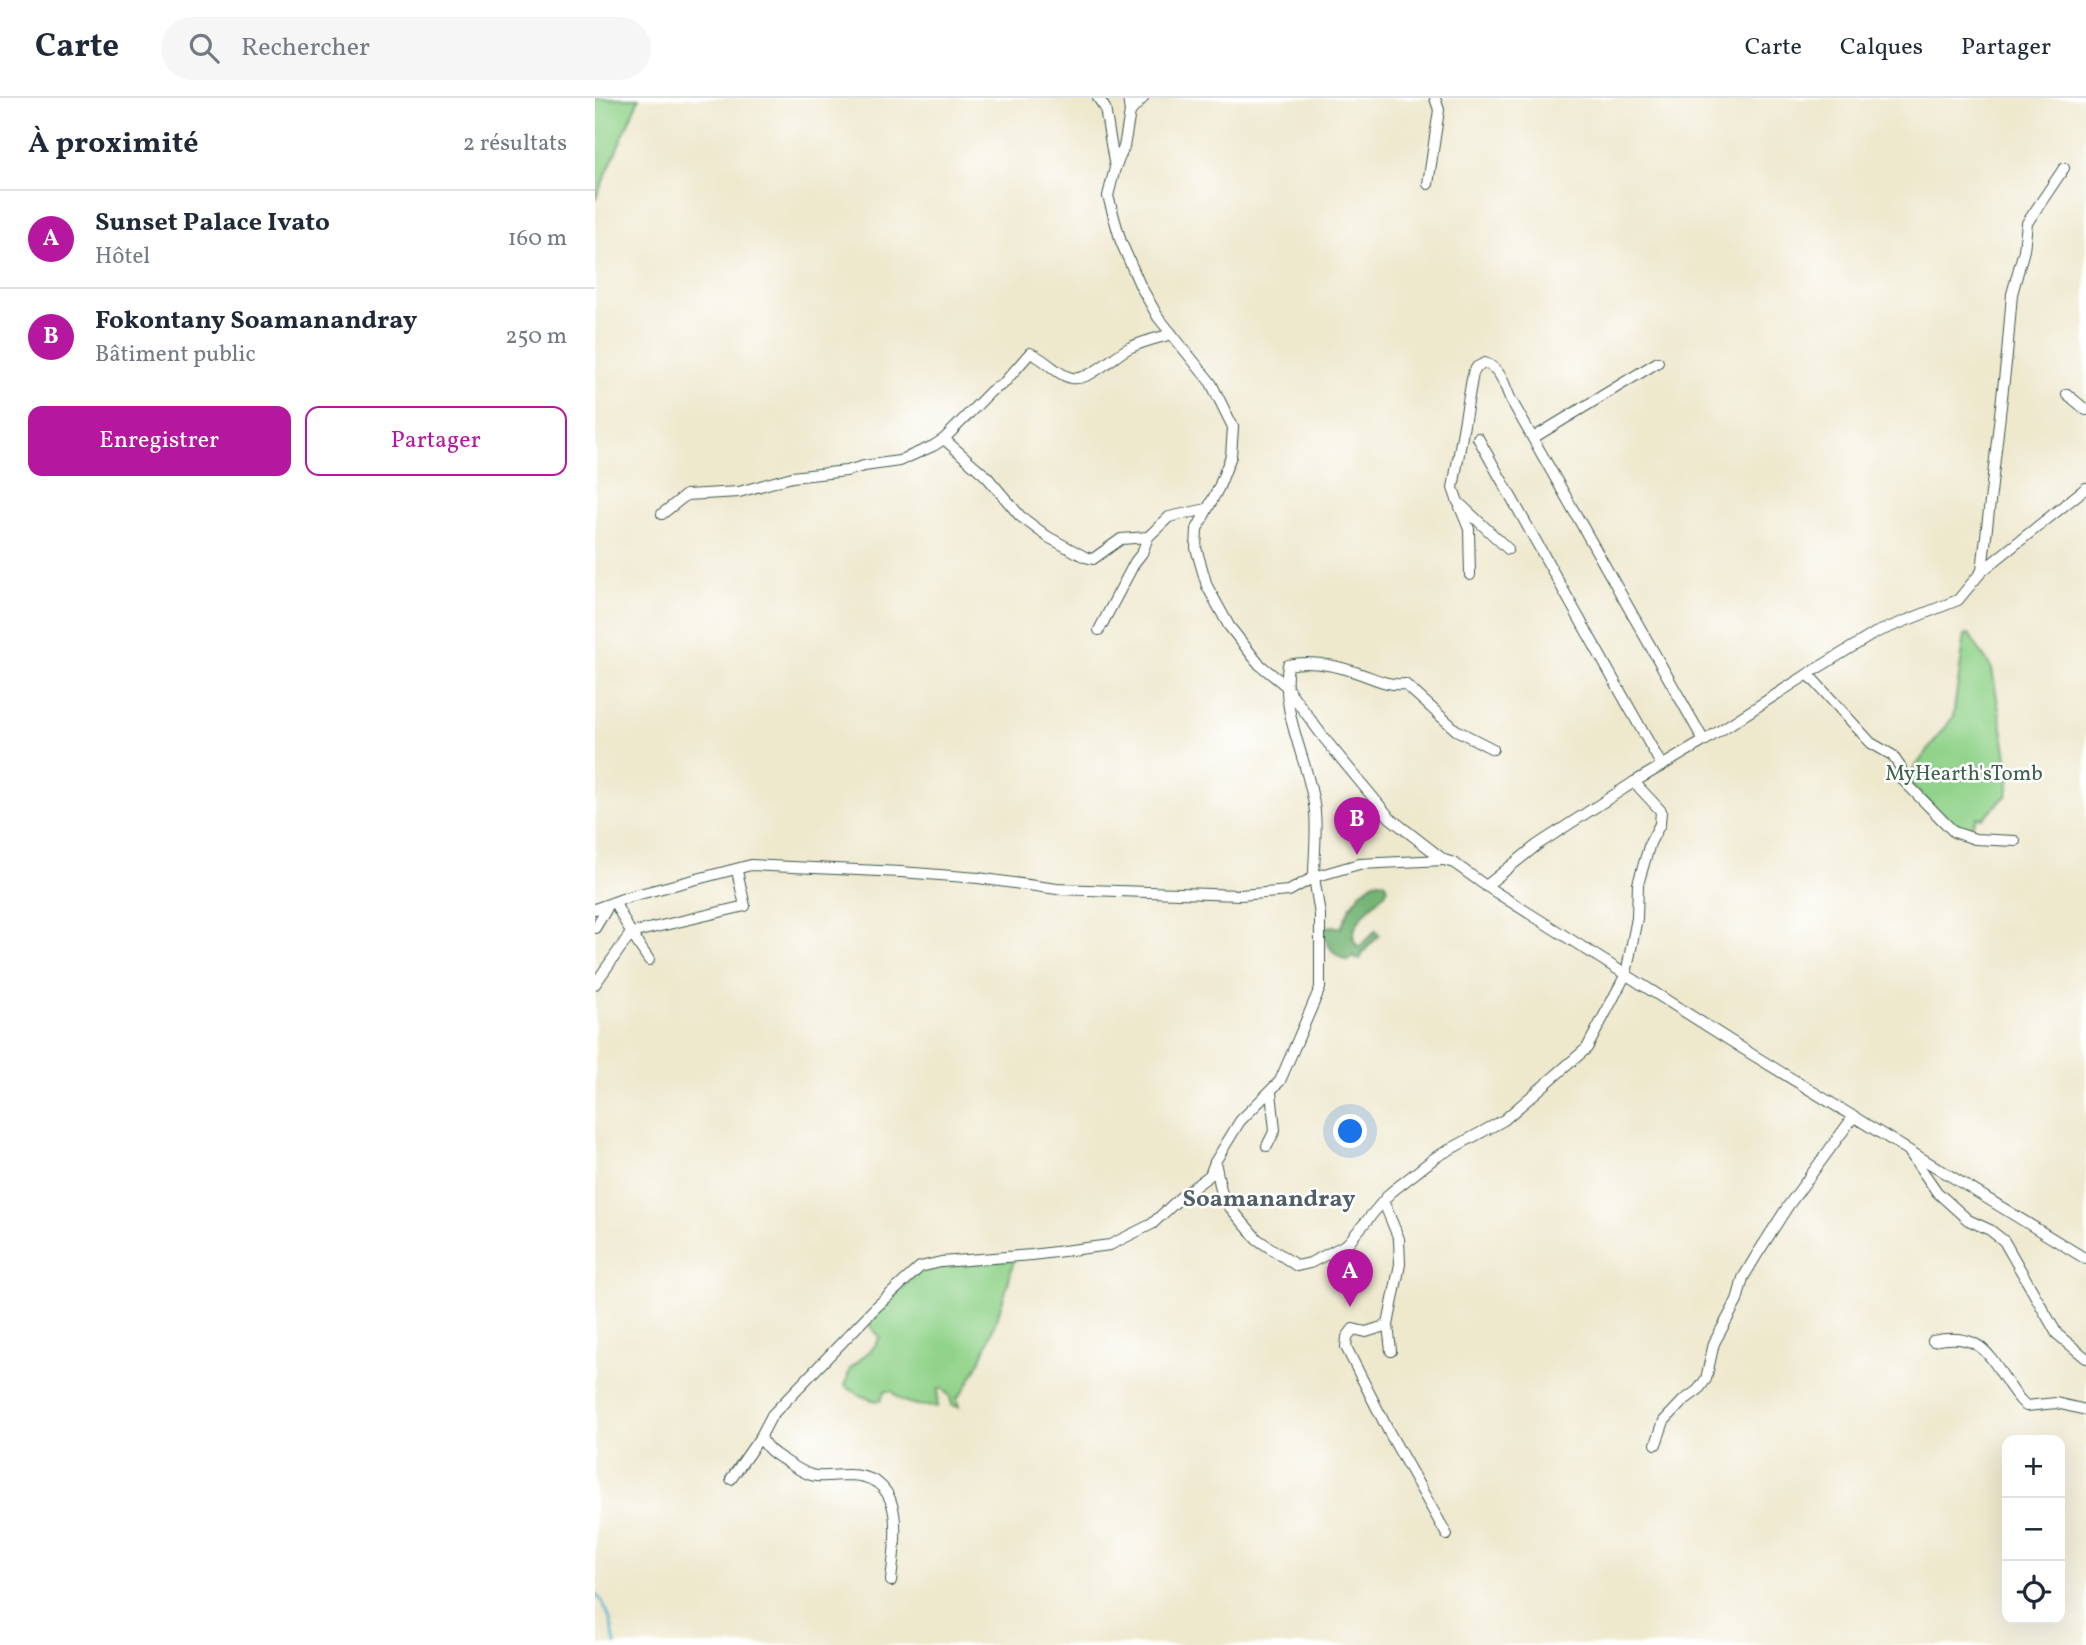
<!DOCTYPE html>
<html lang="fr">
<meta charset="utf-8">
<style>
:root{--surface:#fff;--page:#f6f6f7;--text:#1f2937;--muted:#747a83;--line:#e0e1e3;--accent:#b5179e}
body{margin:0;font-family:Vollkorn,serif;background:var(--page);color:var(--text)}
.controls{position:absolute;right:21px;bottom:21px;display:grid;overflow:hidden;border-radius:14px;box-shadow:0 7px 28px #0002}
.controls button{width:63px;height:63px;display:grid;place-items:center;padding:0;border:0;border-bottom:2px solid var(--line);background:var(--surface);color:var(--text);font:35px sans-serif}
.you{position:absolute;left:756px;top:1034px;width:24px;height:24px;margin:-18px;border:5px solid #fff;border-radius:50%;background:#1a73e8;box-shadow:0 0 0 10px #1a73e833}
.badge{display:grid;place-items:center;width:46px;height:46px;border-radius:50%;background:var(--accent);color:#fff;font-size:23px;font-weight:700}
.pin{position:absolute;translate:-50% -58px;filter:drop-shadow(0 2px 4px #0008)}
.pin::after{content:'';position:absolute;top:37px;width:24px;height:21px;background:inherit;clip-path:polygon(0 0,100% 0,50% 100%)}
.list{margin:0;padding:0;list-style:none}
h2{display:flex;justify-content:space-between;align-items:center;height:91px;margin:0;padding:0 28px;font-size:30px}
h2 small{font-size:23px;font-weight:400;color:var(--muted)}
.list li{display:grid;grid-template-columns:46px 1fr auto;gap:21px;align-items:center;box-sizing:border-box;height:98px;padding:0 28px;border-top:2px solid var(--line)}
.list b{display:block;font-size:26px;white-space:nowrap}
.list p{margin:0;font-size:23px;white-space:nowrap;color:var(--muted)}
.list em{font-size:23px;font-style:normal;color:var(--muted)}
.actions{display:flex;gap:14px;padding:21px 28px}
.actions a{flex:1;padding:16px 0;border:2px solid var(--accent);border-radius:14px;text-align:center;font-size:24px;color:var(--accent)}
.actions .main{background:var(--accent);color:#fff}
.icon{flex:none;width:38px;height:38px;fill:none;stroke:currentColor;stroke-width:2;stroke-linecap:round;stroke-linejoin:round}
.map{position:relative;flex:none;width:1491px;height:1547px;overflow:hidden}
header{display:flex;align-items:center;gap:42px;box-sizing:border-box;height:98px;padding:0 35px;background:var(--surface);border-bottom:2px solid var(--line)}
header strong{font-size:33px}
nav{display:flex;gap:38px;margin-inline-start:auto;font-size:24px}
.search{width:490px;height:63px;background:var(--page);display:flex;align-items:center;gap:18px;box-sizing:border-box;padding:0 24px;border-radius:38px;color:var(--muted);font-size:26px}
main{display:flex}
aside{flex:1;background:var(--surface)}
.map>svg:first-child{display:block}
.green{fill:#91d38a;stroke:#58885f;stroke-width:2}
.forest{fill:#74b576;stroke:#4a7955;stroke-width:2}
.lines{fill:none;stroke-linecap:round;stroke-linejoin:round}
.stream{stroke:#56b3d4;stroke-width:2.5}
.minor-casing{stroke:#3e574b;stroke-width:12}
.minor{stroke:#fff;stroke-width:10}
.labels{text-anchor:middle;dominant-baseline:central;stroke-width:5;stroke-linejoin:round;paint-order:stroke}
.park-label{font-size:21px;fill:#3c624a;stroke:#fff}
.quarter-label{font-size:24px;font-weight:bold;fill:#536068;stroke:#fff}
</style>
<header>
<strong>Carte</strong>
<div class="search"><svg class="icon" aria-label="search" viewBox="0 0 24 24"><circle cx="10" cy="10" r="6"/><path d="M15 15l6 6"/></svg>Rechercher</div>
<nav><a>Carte</a><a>Calques</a><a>Partager</a></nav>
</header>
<main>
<aside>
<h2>À proximité<small>2 résultats</small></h2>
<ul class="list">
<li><span class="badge">A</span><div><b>Sunset Palace Ivato</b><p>Hôtel</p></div><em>160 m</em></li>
<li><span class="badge">B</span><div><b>Fokontany Soamanandray</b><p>Bâtiment public</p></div><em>250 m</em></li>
</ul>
<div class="actions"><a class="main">Enregistrer</a><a>Partager</a></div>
</aside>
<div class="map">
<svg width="1491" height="1547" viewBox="0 0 1491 1547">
<rect width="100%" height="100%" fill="#fff"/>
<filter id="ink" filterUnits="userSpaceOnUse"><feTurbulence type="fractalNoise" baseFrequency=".0143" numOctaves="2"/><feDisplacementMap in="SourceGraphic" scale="14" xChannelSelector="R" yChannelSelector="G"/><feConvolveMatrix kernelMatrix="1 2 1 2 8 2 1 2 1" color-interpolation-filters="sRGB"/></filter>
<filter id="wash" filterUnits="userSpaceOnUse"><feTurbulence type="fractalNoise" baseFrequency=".00686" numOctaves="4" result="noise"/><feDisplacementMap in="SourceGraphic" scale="28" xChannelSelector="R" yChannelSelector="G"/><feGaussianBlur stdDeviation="1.57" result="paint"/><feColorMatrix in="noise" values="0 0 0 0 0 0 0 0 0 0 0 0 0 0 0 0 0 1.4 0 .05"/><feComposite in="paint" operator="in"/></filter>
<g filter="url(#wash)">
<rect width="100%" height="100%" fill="#eee8cd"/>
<g class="green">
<polygon points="0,0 44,0 0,102"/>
<polygon points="1374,536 1397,571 1415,677 1412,697 1388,720 1382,719 1373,734 1361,731 1311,681 1358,619 1370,537"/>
<path d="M419 1162C411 1196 386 1276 362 1300L364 1309 357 1307 355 1299 348 1291H343L342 1309C326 1307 306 1308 297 1293H290L285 1303C272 1302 261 1295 250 1288L255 1271 279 1249 285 1239 275 1228 278 1220 324 1173 353 1166Z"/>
</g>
<path class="forest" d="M785 783 791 785 793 790 790 795C779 805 745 834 764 849L781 832 784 837 769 853 765 861H762L758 858 753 863C738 858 730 845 728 830L738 828 746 830 755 809 765 797 764 795 779 784Z"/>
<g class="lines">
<path class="stream" d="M0 1495C14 1510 17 1527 20 1547"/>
</g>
</g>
<g filter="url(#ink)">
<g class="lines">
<defs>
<g id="minor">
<polyline points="503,0 510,10 520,70"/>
<polyline points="533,0 535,14 529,49 520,70 513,98 526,144 545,187 563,219 616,285 638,329 636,358 624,389 602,431 601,450 612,488 634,528 664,566 690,587 729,640 795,720 849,762 859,765 891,788 1158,957 1491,1161"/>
<polyline points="535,14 548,0"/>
<polyline points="833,86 844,12 840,0"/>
<polyline points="1472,296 1491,312"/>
<polyline points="883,340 1067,668"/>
<polyline points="938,340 1063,264"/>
<polyline points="349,341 392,379 425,418 453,439 490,459 498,461 526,441 553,439"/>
<polyline points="865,409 874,431 875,477"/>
<path d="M67 416 91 397 144 394 197 379 251 373 269 368 304 363 338 348 349 341 396 293 408 286 435 255C451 261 463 278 477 280 495 283 518 258 534 250 548 243 562 240 577 236"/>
<path d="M913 451 863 404 858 390 878 275 882 269 890 265C906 271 909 286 915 300L1109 643"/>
<polyline points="1387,473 1412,256 1417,196 1429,152 1432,125 1469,70"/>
<polyline points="504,532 540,464 547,455 553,439 574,419 612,411"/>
<polyline points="1213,576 1276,645 1297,657 1306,670 1307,681 1359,734 1380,741 1420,743"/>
<polyline points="891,788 942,747 1039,684 1109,643 1213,576 1280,535 1363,502 1387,473 1491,390"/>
<polyline points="20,805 36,835 150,808 142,773"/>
<path d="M0 811 33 799 156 767 306 774 383 780 462 791 645 797 694 793 719 779C719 758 722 735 720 714 715 664 685 619 693 567 716 562 744 568 766 576 781 581 793 588 810 586L861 632 898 651"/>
<polyline points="0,830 11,812"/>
<polyline points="0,886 36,835 54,862"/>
<polyline points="672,1048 680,1032 676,994"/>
<polyline points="1315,1055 1342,1094 1373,1122 1395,1132 1409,1143 1462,1236 1491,1260"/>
<polyline points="620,1064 628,1101 662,1141 702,1168 715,1165 752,1146 795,1095 841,1059 909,1022 992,950 1031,876 1042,820 1043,786 1055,745 1065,726 1066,713 1039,684"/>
<polyline points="789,1105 804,1141 805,1166 793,1227 796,1253"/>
<polyline points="793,1227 771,1234 758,1231 752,1239 751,1249 795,1336 852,1437"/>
<path d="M1338 1243C1400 1230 1397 1276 1431 1308L1461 1305 1491 1312"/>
<polyline points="1061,1346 1069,1323 1088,1303 1103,1292 1111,1281 1119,1245 1142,1203 1148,1180 1161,1158 1193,1108 1259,1018"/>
<polyline points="136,1381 166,1338"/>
<path d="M296 1483C300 1442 314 1377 253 1377 220 1378 221 1383 192 1364 181 1357 170 1351 166 1338L177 1317 279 1211 325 1169 346 1164 437 1157 515 1147 557 1126 586 1099 615 1077 620 1064 645 1023 685 983 725 890V817L719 779 764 766 849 762"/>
</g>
</defs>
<use href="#minor" class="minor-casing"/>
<use href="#minor" class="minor"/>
</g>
</g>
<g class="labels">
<g class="park-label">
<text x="1369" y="676">MyHearth'sTomb</text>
</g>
<g class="quarter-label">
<text x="674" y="1102">Soamanandray</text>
</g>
</g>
</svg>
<div class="controls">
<button>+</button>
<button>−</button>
<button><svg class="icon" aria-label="locate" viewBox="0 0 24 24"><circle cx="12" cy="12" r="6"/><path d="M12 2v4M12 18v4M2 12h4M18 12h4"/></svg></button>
</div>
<div class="you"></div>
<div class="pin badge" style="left:755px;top:1209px">A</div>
<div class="pin badge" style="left:762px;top:757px">B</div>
</div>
</main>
